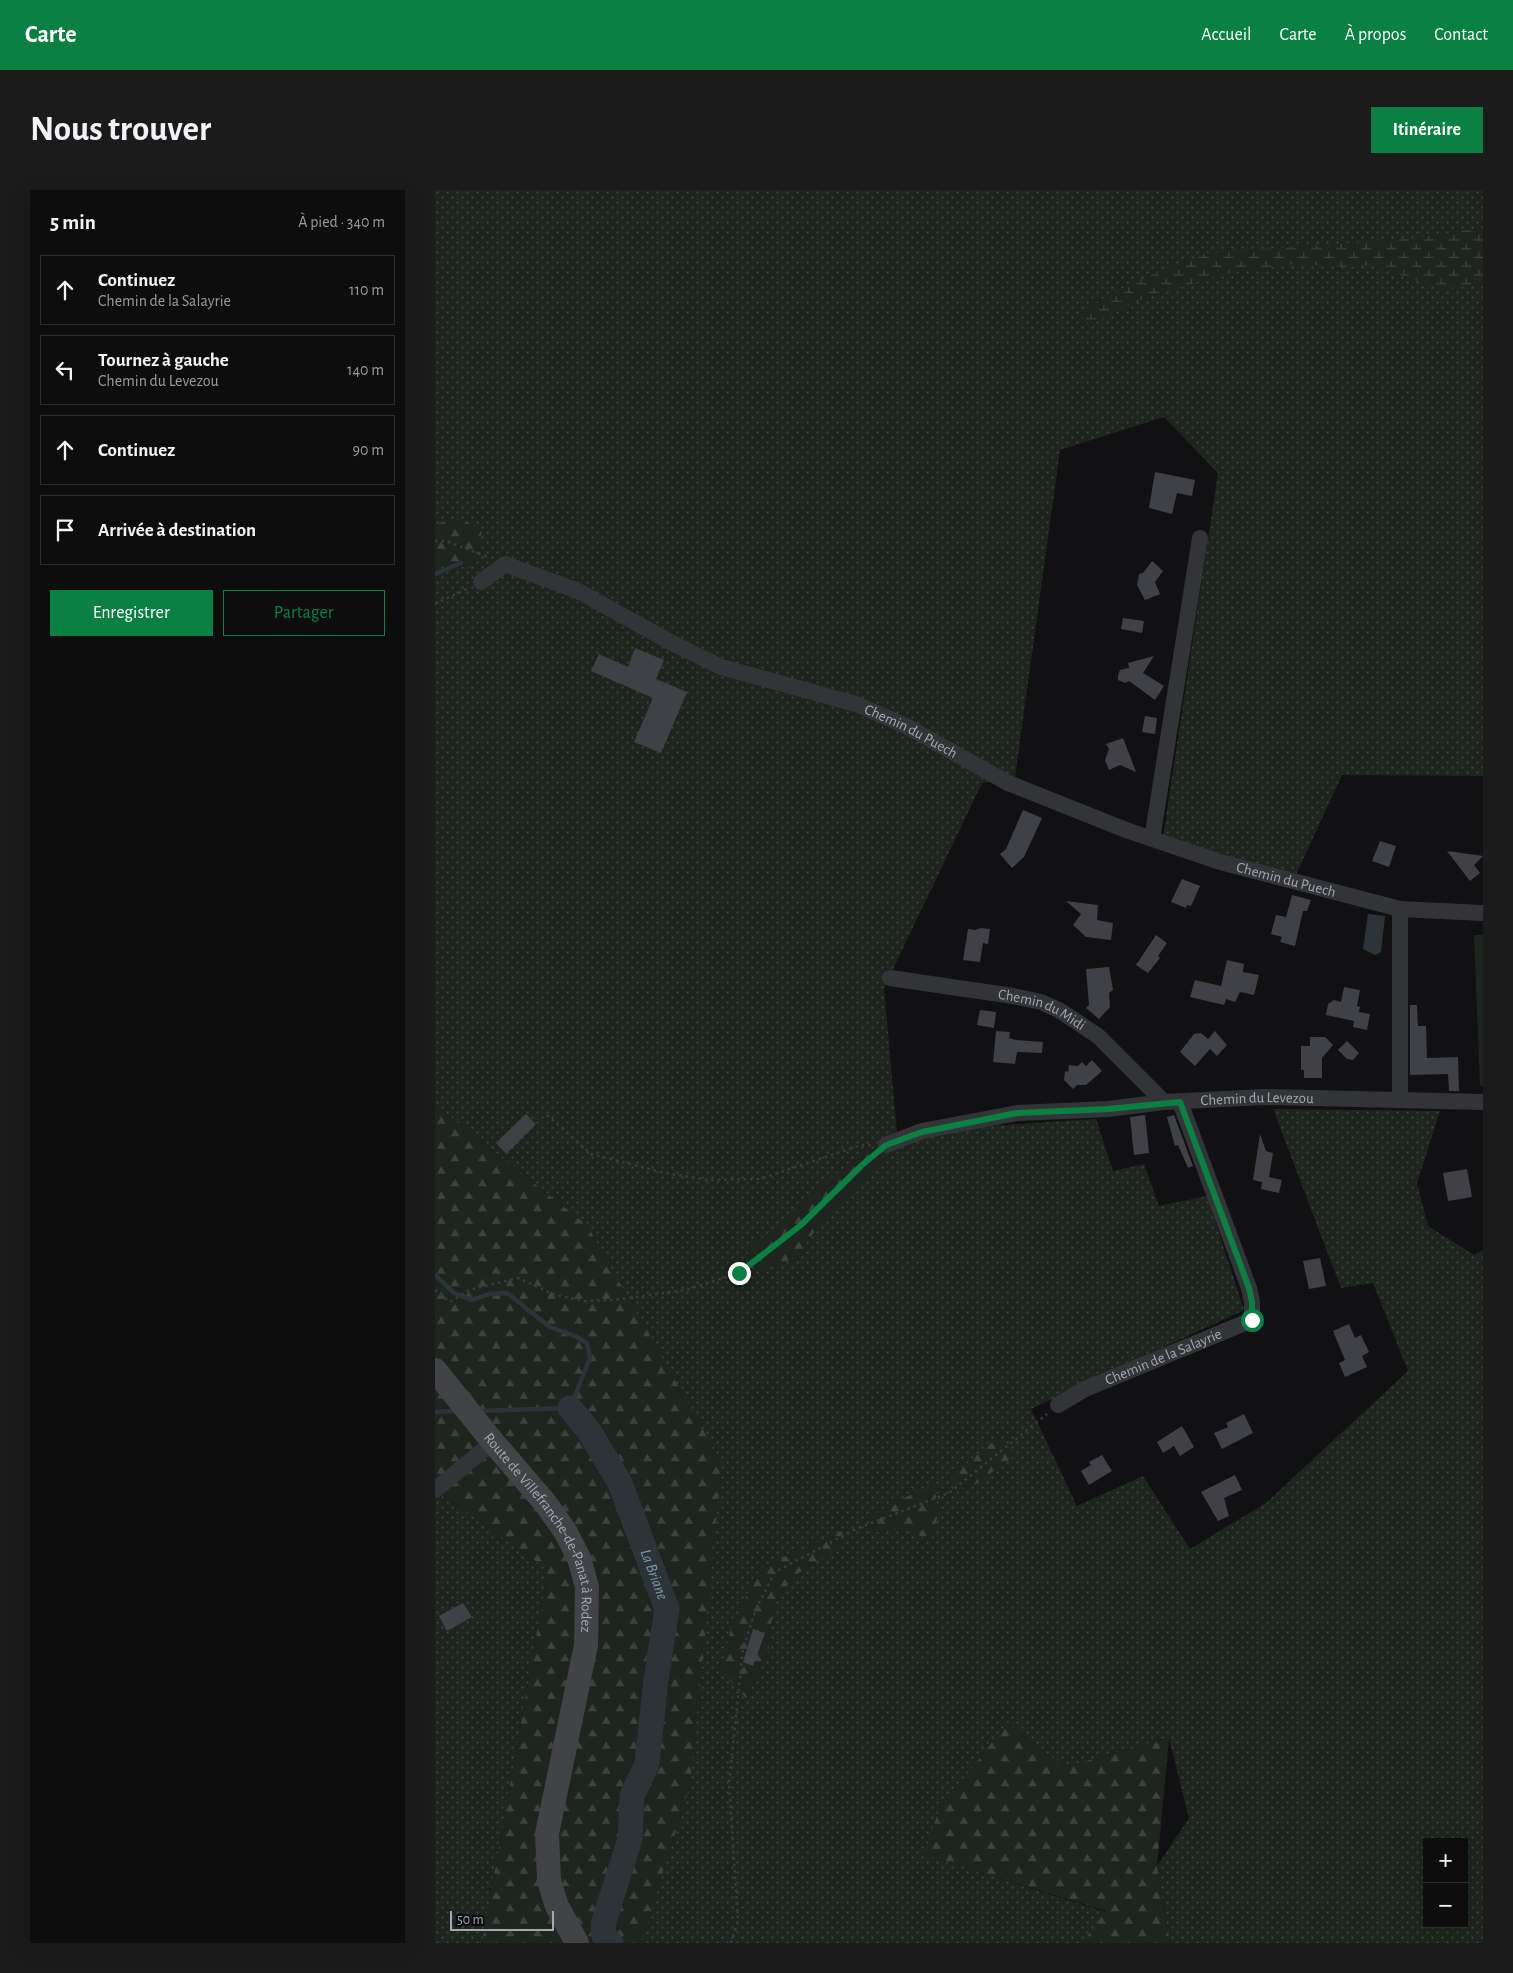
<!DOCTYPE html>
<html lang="fr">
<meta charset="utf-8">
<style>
:root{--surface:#0d0d0e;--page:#1b1b1c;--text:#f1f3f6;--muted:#9a9c9e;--line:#2d2d2e;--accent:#0b8043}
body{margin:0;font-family:"Alegreya Sans",sans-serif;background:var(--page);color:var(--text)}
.controls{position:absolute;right:15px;bottom:15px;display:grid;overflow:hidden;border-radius:0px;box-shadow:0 5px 20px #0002}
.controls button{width:45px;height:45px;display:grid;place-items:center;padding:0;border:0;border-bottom:1px solid var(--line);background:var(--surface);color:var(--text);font:25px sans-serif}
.scale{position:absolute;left:15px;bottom:12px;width:104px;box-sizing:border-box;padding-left:5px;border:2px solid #a3a9b2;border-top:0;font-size:14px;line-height:18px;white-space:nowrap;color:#a3a9b2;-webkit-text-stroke:4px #0c0c0e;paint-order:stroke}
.stop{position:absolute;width:15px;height:15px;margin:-11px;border:4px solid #0b8043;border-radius:50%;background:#fff}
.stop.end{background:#0b8043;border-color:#fff;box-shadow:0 1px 5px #0008}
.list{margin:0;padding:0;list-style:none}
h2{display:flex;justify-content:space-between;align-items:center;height:65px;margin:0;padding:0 20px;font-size:21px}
h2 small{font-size:16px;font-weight:400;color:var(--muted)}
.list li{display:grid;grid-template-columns:32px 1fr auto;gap:15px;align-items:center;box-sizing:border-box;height:70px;margin:0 10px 10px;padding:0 10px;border:1px solid var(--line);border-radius:0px}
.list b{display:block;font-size:19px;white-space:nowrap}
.list p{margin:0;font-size:16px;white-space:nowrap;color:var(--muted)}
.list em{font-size:16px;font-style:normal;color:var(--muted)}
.actions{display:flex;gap:10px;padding:15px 20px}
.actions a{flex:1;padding:11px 0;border:1px solid var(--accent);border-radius:0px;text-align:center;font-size:18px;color:var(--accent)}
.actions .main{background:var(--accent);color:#fff}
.icon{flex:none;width:28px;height:28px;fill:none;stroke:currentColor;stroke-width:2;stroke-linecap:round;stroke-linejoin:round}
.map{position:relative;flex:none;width:1048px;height:1753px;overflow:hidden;border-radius:0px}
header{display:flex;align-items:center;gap:30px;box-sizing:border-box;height:70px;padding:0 25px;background:var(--accent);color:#fff}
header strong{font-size:24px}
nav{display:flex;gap:28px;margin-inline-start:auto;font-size:18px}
.intro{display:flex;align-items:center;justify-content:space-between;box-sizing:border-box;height:120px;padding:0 30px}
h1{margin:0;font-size:35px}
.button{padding:12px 22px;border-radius:0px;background:var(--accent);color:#fff;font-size:18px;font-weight:700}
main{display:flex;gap:30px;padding:0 30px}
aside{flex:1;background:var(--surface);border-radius:0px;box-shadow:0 5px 20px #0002}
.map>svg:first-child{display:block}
.grass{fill:url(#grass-dots);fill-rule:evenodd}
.forest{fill:url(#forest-firs)}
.wetland{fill:url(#wetland-marsh)}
.green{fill:#1e251e}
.water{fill:#2c343a}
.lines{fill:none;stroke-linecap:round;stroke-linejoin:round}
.stream{stroke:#2c343a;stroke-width:4.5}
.river{stroke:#2c343a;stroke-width:25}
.building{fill:#404146}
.path{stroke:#393b3e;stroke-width:2.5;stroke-dasharray:2.5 4;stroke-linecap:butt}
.minor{stroke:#333437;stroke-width:16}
.secondary{stroke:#414347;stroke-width:24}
.route{stroke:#0b8043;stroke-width:6}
.labels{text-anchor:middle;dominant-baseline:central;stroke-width:5;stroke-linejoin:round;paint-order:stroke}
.street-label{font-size:15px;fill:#a3a9b2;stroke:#0c0c0e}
.water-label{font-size:16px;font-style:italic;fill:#7c99ac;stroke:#0c0c0e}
</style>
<header>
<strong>Carte</strong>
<nav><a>Accueil</a><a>Carte</a><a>À propos</a><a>Contact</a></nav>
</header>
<div class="intro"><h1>Nous trouver</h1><a class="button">Itinéraire</a></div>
<main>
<aside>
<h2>5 min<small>À pied · 340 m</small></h2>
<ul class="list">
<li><svg class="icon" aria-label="ahead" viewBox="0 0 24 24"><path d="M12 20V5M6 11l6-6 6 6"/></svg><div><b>Continuez</b><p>Chemin de la Salayrie</p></div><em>110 m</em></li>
<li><svg class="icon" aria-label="left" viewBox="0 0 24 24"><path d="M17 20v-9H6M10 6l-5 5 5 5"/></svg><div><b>Tournez à gauche</b><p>Chemin du Levezou</p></div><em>140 m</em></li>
<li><svg class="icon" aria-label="ahead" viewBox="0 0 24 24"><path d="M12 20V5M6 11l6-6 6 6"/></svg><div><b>Continuez</b></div><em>90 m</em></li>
<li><svg class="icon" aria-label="arrive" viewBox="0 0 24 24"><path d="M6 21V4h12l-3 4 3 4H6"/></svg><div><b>Arrivée à destination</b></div></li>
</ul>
<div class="actions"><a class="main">Enregistrer</a><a>Partager</a></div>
</aside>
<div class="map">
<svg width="1048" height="1753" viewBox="0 0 1048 1753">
<defs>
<pattern id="grass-dots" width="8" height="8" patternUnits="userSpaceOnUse" patternTransform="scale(1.25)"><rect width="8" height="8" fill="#1e251e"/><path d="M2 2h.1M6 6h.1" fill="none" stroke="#3c423c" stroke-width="1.8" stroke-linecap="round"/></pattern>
<pattern id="forest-firs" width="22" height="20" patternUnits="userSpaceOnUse" patternTransform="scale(1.25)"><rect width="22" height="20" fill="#1e251e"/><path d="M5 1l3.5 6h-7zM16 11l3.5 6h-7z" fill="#3c423c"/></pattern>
<pattern id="wetland-marsh" width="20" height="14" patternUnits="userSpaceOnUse" patternTransform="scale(1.25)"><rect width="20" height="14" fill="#1e251e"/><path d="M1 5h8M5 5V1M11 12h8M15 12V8" fill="none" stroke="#3c423c"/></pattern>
</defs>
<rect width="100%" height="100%" fill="#111113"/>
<g class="grass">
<path d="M0 0H1048V586L907 585 860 687 728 647 783 283 729 227 625 260 580 587 547 593 449 798 462 942 661 929 678 981 709 974 724 1016 772 1006 809 1120 596 1219 642 1316 708 1286 755 1359 831 1313 973 1181 938 1093 906 1098 838 919 1005 921 982 993 993 1036 1039 1065 1048 1060V1753H735L722 1676 754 1628 734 1548 629 1577 572 1533 490 1665 671 1722 647 1753H210L207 1751 255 1595 152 1035 0 915ZM992 1652H1029V1734H992Z"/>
<polygon points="0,1299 113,1380 47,1753 0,1753"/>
</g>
<g class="forest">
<polygon points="25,328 47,342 36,378 0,374 0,334"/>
<polygon points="0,915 152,1035 287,1273 255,1595 207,1751 210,1753 47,1753 113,1380 0,1299"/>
<polygon points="428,961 454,969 391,1026 362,1066 327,1083 312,1061"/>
<polygon points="562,1248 579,1266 531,1301 516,1287"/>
<polygon points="498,1295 504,1321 495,1353 474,1338 436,1343 435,1328 453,1315"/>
<polygon points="409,1340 402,1359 361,1385 339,1410 333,1464 311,1508 286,1481 296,1439 325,1378"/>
<polygon points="572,1533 629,1577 734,1548 722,1676 735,1753 647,1753 671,1721 489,1665 504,1620"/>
</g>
<polygon class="wetland" points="1048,38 1048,95 1004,99 938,75 913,77 858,74 790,84 713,107 654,134 643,124 697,93 771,63 973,49"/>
<polygon class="green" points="1039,745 1048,745 1048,896 1045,896"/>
<polygon class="water" points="933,724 950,726 946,762 940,765 928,759"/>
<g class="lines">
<g class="stream">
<polyline points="0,384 26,373"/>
<polyline points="0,1085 19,1103 37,1110 54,1104 72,1103 115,1137 140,1146 152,1153 155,1168 135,1218 44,1221"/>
<polyline points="0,1222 24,1221"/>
</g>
<path class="river" id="s1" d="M135 1218 154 1241 185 1293 232 1419 221 1489 212 1574 197 1606 195 1649 168 1734 169 1746 176 1753"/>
</g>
<g class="building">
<polygon points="720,282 760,290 757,306 742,303 737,324 714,318"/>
<polygon points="717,371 728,381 720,392 725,404 710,410 702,395 704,384 708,383"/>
<polygon points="688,428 709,431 707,443 686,439"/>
<polygon points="200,458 229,470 221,489 252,502 226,563 199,552 218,508 156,481 164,464 193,477"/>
<polygon points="719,466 708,483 729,496 720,510 694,491 690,493 683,490 683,485 685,480 694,478 693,473"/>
<polygon points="710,526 722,528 720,544 707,542"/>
<polygon points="688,548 701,582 685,575 674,580 670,570 674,559 671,554"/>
<polygon points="588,620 607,628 589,667 577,678 565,664 571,659"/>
<polygon points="945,651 961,656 954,677 937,671"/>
<polygon points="1012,661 1048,666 1039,675 1045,683 1035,691"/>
<polygon points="747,689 765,696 756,716 752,715 751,718 736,712"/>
<polygon points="857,705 876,710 872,721 868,721 860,756 845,752 847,747 836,744 841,725 851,727"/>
<polygon points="631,711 663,715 662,730 678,733 676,750 651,747 638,735 646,724"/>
<polygon points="546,738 555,739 553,754 548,753 545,772 528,770 533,739 540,740"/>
<polygon points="721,745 732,753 723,766 725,768 713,783 701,775"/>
<polygon points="792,770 809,774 808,782 824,785 819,805 805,802 800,812 791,809 789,815 755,807 760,790 786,796"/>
<polygon points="674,777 678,800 674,803 675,817 664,829 651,818 654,815 651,779"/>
<polygon points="909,797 925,800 922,816 925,817 924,822 935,824 932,840 918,837 919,831 891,825 893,814 899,810 906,812"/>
<polygon points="975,815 982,815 983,836 991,836 992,868 1023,867 1024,901 1014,901 1013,884 975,885"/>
<polygon points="545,820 561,822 559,838 542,835"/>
<polygon points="561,841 575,842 574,848 581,850 608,852 607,863 582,862 580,874 558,872"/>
<polygon points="780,841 792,855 782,866 775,859 760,876 745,862 759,844 766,843 773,849"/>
<polygon points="875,847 890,847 898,855 887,868 887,888 869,888 869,880 866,880 866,856 875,856"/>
<polygon points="912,851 924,863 918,870 912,869 903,860"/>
<polygon points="657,870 667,881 651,895 642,895 638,899 629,890 630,881 633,882 634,875 643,876 647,872 651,876"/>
<polygon points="91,924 101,934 71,964 61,953"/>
<polygon points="710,925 714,963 699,965 695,927"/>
<polygon points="739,925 758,976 753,978 743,955 740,956 732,927"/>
<polygon points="825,944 831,961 838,963 834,987 847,990 844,1003 826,999 827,992 818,990"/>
<polygon points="1032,979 1037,1007 1013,1011 1008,983"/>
<polygon points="885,1068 891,1096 874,1099 868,1071"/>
<polygon points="914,1134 920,1148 926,1145 934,1162 927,1166 932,1177 910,1187 904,1173 910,1170 898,1141"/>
<polygon points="809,1224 818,1243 787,1259 779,1243 793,1237 791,1233"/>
<polygon points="747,1236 759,1257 745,1266 739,1256 728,1263 722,1252"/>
<polygon points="667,1265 677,1281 654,1295 646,1281 656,1275 654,1272"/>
<polygon points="800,1285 807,1300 789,1308 794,1326 783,1331 766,1302"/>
<polygon points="28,1413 37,1427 12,1441 4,1426"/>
<polygon points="318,1439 330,1443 318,1476 308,1472"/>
</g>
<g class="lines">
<g class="path">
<polyline points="0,351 11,351 53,367"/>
<polyline points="0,414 34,398"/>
<polyline points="112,925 156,964 230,983 273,990 325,989 426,955 437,955"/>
<polyline points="0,1100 15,1112 34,1100 83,1088 120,1105 150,1111 179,1110 251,1100 304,1083 366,1035 440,964"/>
<polyline points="296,1753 303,1731 294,1594 308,1459 321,1419 340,1382 421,1339 514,1303 612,1224"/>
</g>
<g class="minor">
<path id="s2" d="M46 392 70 374 143 401 239 454 286 477 421 514 471 536 573 593 691 640 785 672 965 719 1048 723"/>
<polyline points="717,649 765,348"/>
<polyline points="965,719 965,909"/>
<path id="s3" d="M455 788 578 806 606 812 624 820 663 846 729 912"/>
<path id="s4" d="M451 955 487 941 582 923 673 919 729 912 830 907 1048 912"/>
<path id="s5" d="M623 1215 650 1199 817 1130V1112L814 1098 745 912"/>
<polyline points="0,1300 58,1252"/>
</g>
<path class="secondary" id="s6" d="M0 1180 58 1252 111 1314 130 1341 144 1368 152 1397 151 1455 112 1644 114 1690 121 1714 142 1753"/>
</g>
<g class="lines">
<polyline class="route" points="304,1083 366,1035 427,975 451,955 487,942 582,923 673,919 745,912 814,1098 817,1112 817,1130"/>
</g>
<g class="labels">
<g class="street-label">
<text stroke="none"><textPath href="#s2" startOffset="471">Chemin du Puech</textPath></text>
<text stroke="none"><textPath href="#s2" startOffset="876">Chemin du Puech</textPath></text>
<text stroke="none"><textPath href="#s3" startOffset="156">Chemin du Midi</textPath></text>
<text stroke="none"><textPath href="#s4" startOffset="376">Chemin du Levezou</textPath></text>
<text stroke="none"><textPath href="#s5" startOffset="116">Chemin de la Salayrie</textPath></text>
<text stroke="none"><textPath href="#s6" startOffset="198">Route de Villefranche-de-Panat à Rodez</textPath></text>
</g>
<g class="water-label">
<text stroke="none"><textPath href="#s1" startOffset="188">La Briane</textPath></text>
</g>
</g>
</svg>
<div class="controls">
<button>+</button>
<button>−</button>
</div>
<div class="scale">50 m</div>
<div class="stop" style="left:817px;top:1130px"></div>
<div class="stop end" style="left:304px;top:1083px"></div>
</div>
</main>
